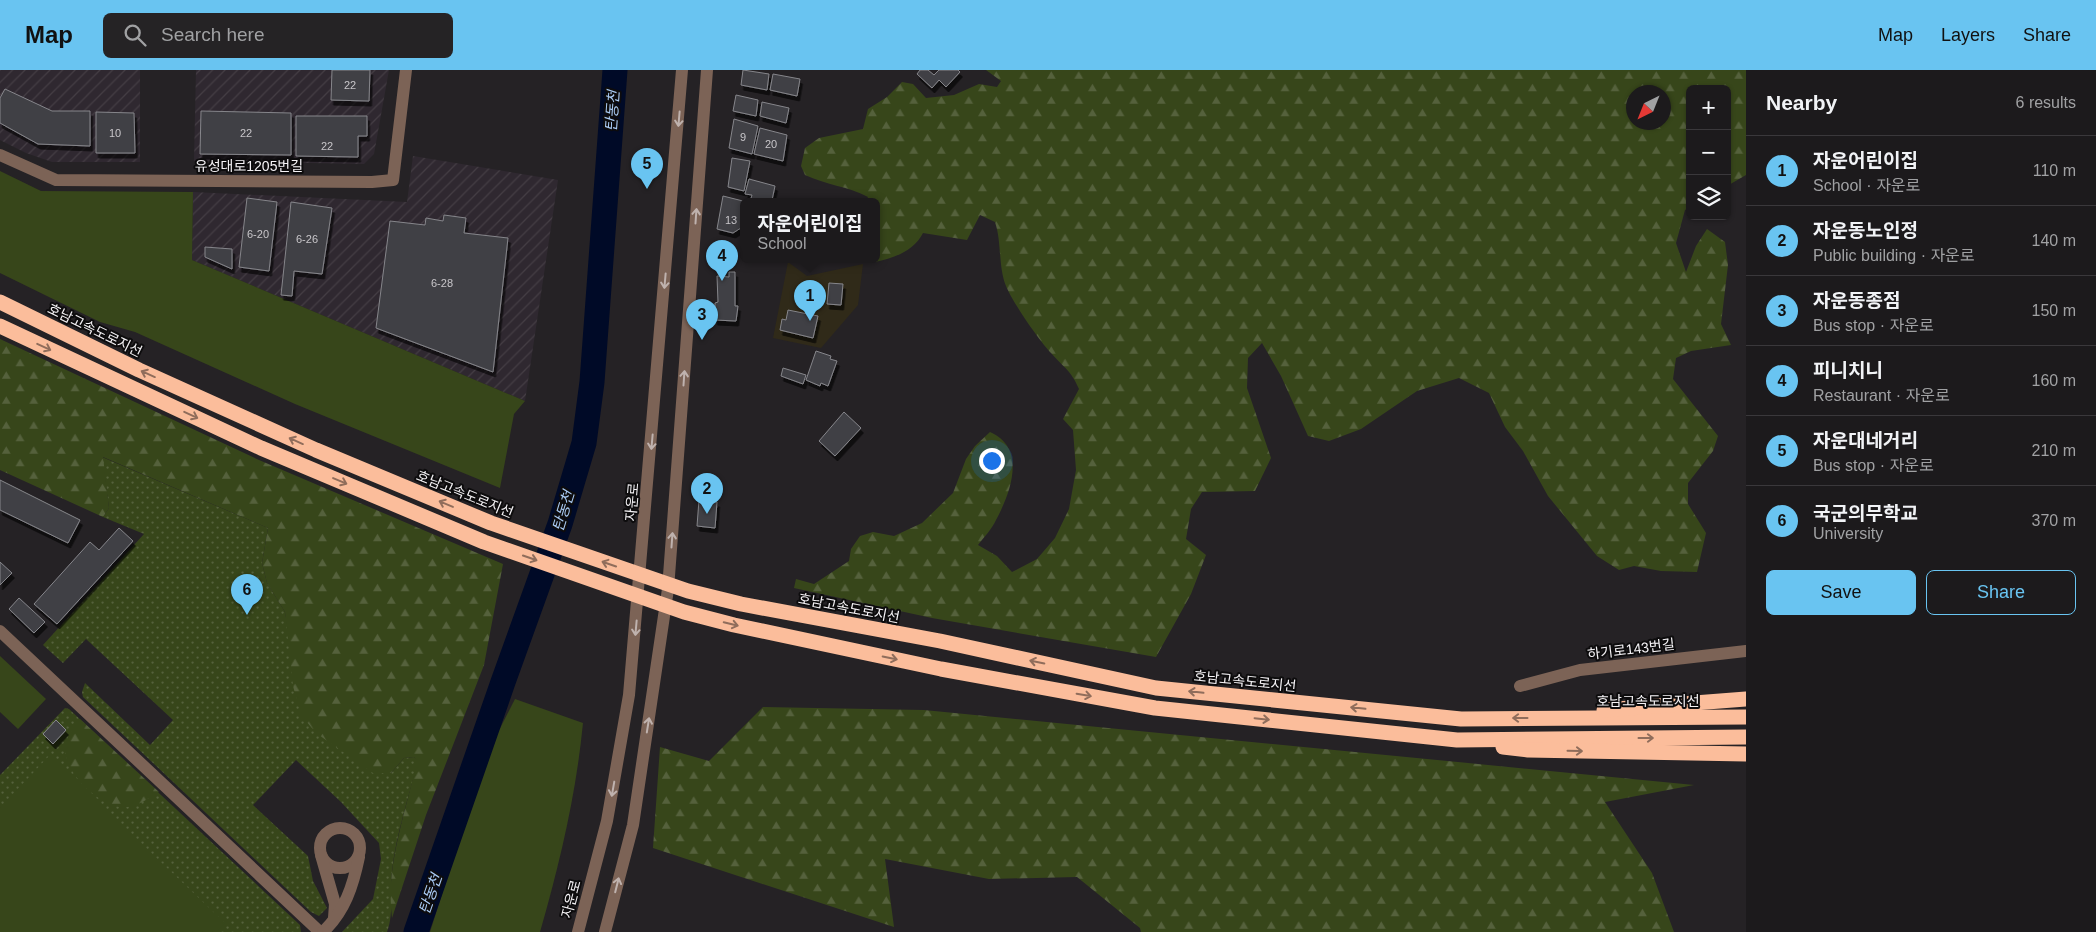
<!DOCTYPE html>
<meta charset="utf-8">
<style>
:root{--surface:#1c1a1c;--page:#252325;--text:#f1f3f6;--muted:#a0a1a3;--line:#3a383b;--accent:#69c4f1}
body{margin:0;font-family:Arial,"Noto Sans KR",sans-serif;background:var(--page);color:var(--text)}
.controls{position:absolute;right:15px;top:15px;display:grid;overflow:hidden;border-radius:8px;box-shadow:0 1px 4px #0004}
.controls button{width:45px;height:45px;display:grid;place-items:center;padding:0;border:0;border-bottom:1px solid var(--line);background:var(--surface);color:var(--text);font:25px sans-serif}
.compass{position:absolute;left:1626px;top:15px;width:45px;height:45px;border-radius:50%;background:var(--surface);box-shadow:0 1px 4px #0004;rotate:223deg}
.you{position:absolute;left:991px;top:390px;width:18px;height:18px;margin:-12px;border:4px solid #fff;border-radius:50%;background:#1a73e8;box-shadow:0 0 0 8px #1a73e833}
.badge{display:grid;place-items:center;width:32px;height:32px;border-radius:50%;background:var(--accent);color:#111;font-size:16px;font-weight:700}
.pin{position:absolute;translate:-50% -41px;filter:drop-shadow(0 1px 2px #0008)}
.pin::after{content:'';position:absolute;top:26px;width:18px;height:15px;background:inherit;clip-path:polygon(0 0,100% 0,50% 100%)}
.popup{position:absolute;left:740px;top:128px;width:140px;height:65px;box-sizing:border-box;display:grid;place-content:center;border-radius:8px;background:var(--surface);filter:drop-shadow(0 1px 4px #0005);font-size:16px;white-space:nowrap;color:var(--muted)}
.popup b{font-size:19px;color:var(--text)}
.popup::after{content:'';position:absolute;left:50%;top:100%;margin-left:-10px;border:10px solid transparent;border-top-color:var(--surface)}
.list{margin:0;padding:0;list-style:none}
h2{display:flex;justify-content:space-between;align-items:center;height:65px;margin:0;padding:0 20px;font-size:21px}
h2 small{font-size:16px;font-weight:400;color:var(--muted)}
.list li{display:grid;grid-template-columns:32px 1fr auto;gap:15px;align-items:center;box-sizing:border-box;height:70px;padding:0 20px;border-top:1px solid var(--line)}
.list b{display:block;font-size:19px;white-space:nowrap}
.list p{margin:0;font-size:16px;white-space:nowrap;color:var(--muted)}
.list em{font-size:16px;font-style:normal;color:var(--muted)}
.actions{display:flex;gap:10px;padding:15px 20px}
.actions a{flex:1;padding:11px 0;border:1px solid var(--accent);border-radius:8px;text-align:center;font-size:18px;color:var(--accent)}
.actions .main{background:var(--accent);color:#111}
.icon{flex:none;width:28px;height:28px;fill:none;stroke:currentColor;stroke-width:2;stroke-linecap:round;stroke-linejoin:round}
.map{position:relative;flex:none;width:1746px;height:862px;overflow:hidden}
header{display:flex;align-items:center;gap:30px;box-sizing:border-box;height:70px;padding:0 25px;background:var(--accent);color:#111}
header strong{font-size:24px}
nav{display:flex;gap:28px;margin-inline-start:auto;font-size:18px}
.search{width:350px;height:45px;background:var(--page);display:flex;align-items:center;gap:12px;box-sizing:border-box;padding:0 18px;border-radius:8px;color:var(--muted);font-size:19px}
main{display:flex}
aside{flex:1;background:var(--surface)}
.map>svg:first-child{display:block}
.industrial{fill:url(#industrial-furrows)}
.education{fill:#302a19}
.grass{fill:url(#grass-dots)}
.forest{fill:url(#forest-firs);fill-rule:evenodd}
.park{fill:#37461a}
.lines{fill:none;stroke-linecap:round;stroke-linejoin:round}
.river{stroke:#000a27;stroke-width:25}
.building{fill:#404045;stroke:#86868b;filter:url(#shadow)}
.minor{stroke:#7c6356;stroke-width:12}
.tertiary{stroke:#7c6356;stroke-width:12}
.motorway{stroke:#fbbd9b;stroke-width:15}
.oneway{stroke:#bfb2ae}
.oneway2{stroke:#906d5b}
.labels{text-anchor:middle;dominant-baseline:central;stroke-width:4;stroke-linejoin:round;paint-order:stroke}
.number-label{font-size:11px;fill:#c8c6ca}
.street-label{font-size:14px;fill:#f5f3f6;stroke:#0d0c0d}
.water-label{font-size:15px;font-style:italic;fill:#abccf6;stroke:#0d0c0d}
</style>
<header>
<strong>Map</strong>
<div class="search"><svg class="icon" aria-label="search" viewBox="0 0 24 24"><circle cx="10" cy="10" r="6"/><path d="M15 15l6 6"/></svg>Search here</div>
<nav><a>Map</a><a>Layers</a><a>Share</a></nav>
</header>
<main>
<div class="map">
<svg width="1746" height="862" viewBox="0 0 1746 862">
<defs>
<pattern id="industrial-furrows" width="10" height="10" patternUnits="userSpaceOnUse" patternTransform="scale(1.25)"><rect width="10" height="10" fill="#2f2830"/><path d="M-1 1l2-2M0 10L10 0M9 11l2-2" fill="none" stroke="#443d44"/></pattern>
<pattern id="grass-dots" width="8" height="8" patternUnits="userSpaceOnUse" patternTransform="scale(1.25)"><rect width="8" height="8" fill="#37461a"/><path d="M2 2h.1M6 6h.1" fill="none" stroke="#55613c" stroke-width="1.8" stroke-linecap="round"/></pattern>
<pattern id="forest-firs" width="22" height="20" patternUnits="userSpaceOnUse" patternTransform="scale(1.25)"><rect width="22" height="20" fill="#37461a"/><path d="M5 1l3.5 6h-7zM16 11l3.5 6h-7z" fill="#55613c"/></pattern>
<filter id="shadow"><feDropShadow dx="2.5" dy="5" stdDeviation="0" flood-color="#0009"/></filter>
</defs>
<rect width="100%" height="100%" fill="#252225"/>
<g class="industrial">
<polygon points="0,0 140,0 140,92 52,92 26,83 0,70"/>
<polygon points="196,0 389,0 374,84 364,94 194,91"/>
<polygon points="413,86 558,110 525,331 192,190 193,122 407,132"/>
</g>
<polygon class="education" points="788,192 807,206 863,194 858,235 821,278 773,268"/>
<g class="grass">
<path d="M102 387 268 458 262 493 267 513 285 542 290 573 391 703 404 688 414 687 418 691C409 726 396 765 392 801 390 821 394 843 387 862H342L373 829 381 789 379 773 341 732 296 690 253 735 308 786 313 811 327 838 319 846 311 842 83 627 82 622 85 613 150 675 173 650 86 569 63 593 43 575 144 464 103 447 109 438Z"/>
<polygon points="65,638 69,639 300,855 301,862 0,862 0,705"/>
</g>
<g class="forest">
<path d="M986 0H1746V105L1727 116V19H1690V137L1685 140 1676 173 1686 202 1696 176 1707 159 1725 172 1728 195 1721 254 1731 275 1691 281 1676 288 1673 309 1718 366 1713 381 1688 413V434L1706 463 1697 502 1661 501 1634 496 1619 500 1597 486 1548 426 1523 381 1505 357 1489 323 1459 308 1417 321 1361 359 1329 371 1308 366 1281 306 1262 273 1248 288 1247 318 1271 388 1255 421 1202 422 1191 439 1186 469 1206 485 1191 524 1156 587 932 548 794 518 796 509 814 514 849 491 851 479 860 466 873 462 894 466 922 453 953 423 966 389 975 376 990 362C1027 378 1011 422 996 450 992 459 984 467 978 475L997 486 1012 502 1037 489 1055 468 1069 439 1076 400 1073 360 1063 349 1079 319C1070 299 1065 299 1051 283 1039 270 1013 233 1006 216 998 196 1002 173 995 152L980 145 967 170 923 163C914 181 894 188 875 192L871 190H876V132H866L868 127C847 116 826 115 805 105L801 96 805 78 819 68 863 59 868 39 887 27 902 12 913 14 926 28 954 25 979 14 997 17 1001 11ZM1664 22V52H1634V22Z"/>
<path d="M0 269 259 390 503 494 484 595 426 745 392 848C385 796 406 742 417 691L414 687 404 688 391 703H373L316 663 301 645 293 616 285 542 267 513 262 493 268 458 103 387 109 438 103 447 0 400Z"/>
<polygon points="763,637 924,640 1694,715 1605,732 1652,803 1674,862 1141,862 1140,858 1077,807 989,809 885,789 894,857 653,778 660,677 709,691"/>
<path d="M80 649 159 722C149 728 138 736 127 737 102 740 62 702 65 676 66 667 75 656 80 649Z"/>
</g>
<g class="park">
<polygon points="0,101 41,121 193,122 192,190 525,331 514,344 500,418 295,334 135,262 100,252 0,203"/>
<polygon points="0,586 46,629 18,659 0,642"/>
<path d="M515 629 583 653C576 725 560 792 540 862H430L486 686Z"/>
<polygon points="49,686 225,853 216,862 0,862 0,738"/>
</g>
<g class="lines">
<polyline class="river" points="416,862 503,612 560,454 584,373 592,312 615,0"/>
</g>
<g class="building">
<polygon points="332,0 370,0 369,31 331,30"/>
<polygon points="743,0 769,4 767,20 741,15"/>
<polygon points="920,0 928,0 934,5 939,0 958,0 960,2 946,17 939,10 932,18 917,4"/>
<polygon points="773,4 800,9 797,26 770,20"/>
<polygon points="5,19 52,41 90,41 90,76 38,74 0,53 0,28"/>
<polygon points="736,25 758,30 756,46 733,41"/>
<polygon points="762,32 789,38 786,53 760,46"/>
<polygon points="201,41 291,43 291,85 200,84"/>
<polygon points="96,42 134,43 135,83 96,83"/>
<polygon points="296,46 367,46 367,66 358,66 358,87 296,86"/>
<polygon points="734,49 758,56 752,84 729,78"/>
<polygon points="760,58 787,65 783,91 754,84"/>
<polygon points="732,88 750,91 744,121 728,117"/>
<polygon points="749,109 775,116 772,130 766,129 765,132 750,132 752,125 745,124"/>
<polygon points="723,126 743,131 744,156 733,163 717,159"/>
<polygon points="247,128 277,132 269,201 239,197"/>
<polygon points="291,132 332,138 322,204 294,201 292,226 281,225"/>
<polygon points="444,145 466,148 464,163 508,168 493,302 376,258 390,151 425,155 426,148 443,151"/>
<polygon points="205,177 232,179 232,199 205,187"/>
<polygon points="729,202 735,202 735,236 738,236 736,251 715,250 715,233 718,232 717,206 729,207"/>
<polygon points="829,213 843,214 841,235 827,234"/>
<polygon points="788,240 818,246 813,268 780,260 782,249 786,250"/>
<polygon points="816,281 831,286 830,289 837,291 828,316 821,313 820,316 806,310"/>
<polygon points="783,298 806,305 803,314 781,306"/>
<polygon points="844,342 861,358 835,386 819,371"/>
<polygon points="0,410 80,450 68,473 0,440"/>
<polygon points="699,430 717,432 715,458 697,456"/>
<polygon points="119,458 133,471 57,554 34,534 90,472 99,480"/>
<polygon points="0,492 12,503 0,515"/>
<polygon points="19,528 45,552 34,563 9,539"/>
<polygon points="56,650 66,660 53,674 43,664"/>
</g>
<g class="lines">
<g class="minor">
<polyline points="0,85 56,110 372,112 393,110 406,0"/>
<polyline points="0,561 320,862"/>
<polyline points="1520,616 1580,600 1746,581"/>
<circle cx="340" cy="778" r="20"/>
<polyline points="321,785 335,834 334,848"/>
<path d="M323 862C345 841 353 816 359 787"/>
</g>
<g class="tertiary">
<polyline points="578,862 607,751 629,625 682,0"/>
<polyline points="605,862 633,755 668,519 707,0"/>
</g>
<g class="motorway">
<polyline points="0,232 139,300 316,380 491,453 688,521 741,534 940,571 1156,618 1461,649 1746,647"/>
<polyline points="0,256 261,378 484,472 684,542 734,555 941,599 1155,638 1457,670 1746,667"/>
<polyline points="1604,640 1746,629"/>
<polyline points="1503,677 1528,680 1746,684"/>
</g>
</g>
<defs><path id="oneway-shaft" d="M-6 0H5M1.5-3L5.5 0L1.5 3" fill="none" stroke-width="1.6" stroke-linecap="round" stroke-linejoin="round" transform="scale(1.25)"/></defs>
<g class="oneway">
<use href="#oneway-shaft" transform="translate(679 49) rotate(95)"/>
<use href="#oneway-shaft" transform="translate(696 146) rotate(-86)"/>
<use href="#oneway-shaft" transform="translate(665 211) rotate(95)"/>
<use href="#oneway-shaft" transform="translate(684 308) rotate(-86)"/>
<use href="#oneway-shaft" transform="translate(652 372) rotate(95)"/>
<use href="#oneway-shaft" transform="translate(672 470) rotate(-86)"/>
<use href="#oneway-shaft" transform="translate(636 558) rotate(95)"/>
<use href="#oneway-shaft" transform="translate(648 655) rotate(-81)"/>
<use href="#oneway-shaft" transform="translate(613 719) rotate(100)"/>
<use href="#oneway-shaft" transform="translate(617 815) rotate(-76)"/>
</g>
<g class="oneway2">
<use href="#oneway-shaft" transform="translate(44 277) rotate(25)"/>
<use href="#oneway-shaft" transform="translate(148 304) rotate(-156)"/>
<use href="#oneway-shaft" transform="translate(191 345) rotate(25)"/>
<use href="#oneway-shaft" transform="translate(296 371) rotate(-156)"/>
<use href="#oneway-shaft" transform="translate(340 411) rotate(23)"/>
<use href="#oneway-shaft" transform="translate(446 434) rotate(-157)"/>
<use href="#oneway-shaft" transform="translate(530 488) rotate(19)"/>
<use href="#oneway-shaft" transform="translate(609 494) rotate(-161)"/>
<use href="#oneway-shaft" transform="translate(731 554) rotate(14)"/>
<use href="#oneway-shaft" transform="translate(890 588) rotate(12)"/>
<use href="#oneway-shaft" transform="translate(1037 592) rotate(-168)"/>
<use href="#oneway-shaft" transform="translate(1196 622) rotate(-174)"/>
<use href="#oneway-shaft" transform="translate(1084 625) rotate(10)"/>
<use href="#oneway-shaft" transform="translate(1358 638) rotate(-174)"/>
<use href="#oneway-shaft" transform="translate(1520 648) rotate(180)"/>
<use href="#oneway-shaft" transform="translate(1262 649) rotate(6)"/>
<use href="#oneway-shaft" transform="translate(1646 668)"/>
<use href="#oneway-shaft" transform="translate(1575 681) rotate(1)"/>
</g>
<g class="labels">
<g class="number-label">
<text x="350" y="15">22</text>
<text x="115" y="63">10</text>
<text x="246" y="63">22</text>
<text x="743" y="67">9</text>
<text x="771" y="74">20</text>
<text x="327" y="76">22</text>
<text x="731" y="150">13</text>
<text x="258" y="164">6-20</text>
<text x="307" y="169">6-26</text>
<text x="442" y="213">6-28</text>
</g>
<g class="street-label">
<text x="249" y="96">유성대로1205번길</text>
<text transform="translate(95 260) rotate(26)">호남고속도로지선</text>
<text transform="translate(465 424) rotate(22)">호남고속도로지선</text>
<text transform="translate(632 432) rotate(-85)">자운로</text>
<text transform="translate(849 538) rotate(11)">호남고속도로지선</text>
<text transform="translate(1631 579) rotate(-7)">하기로143번길</text>
<text transform="translate(1245 611) rotate(6)">호남고속도로지선</text>
<text x="1648" y="631">호남고속도로지선</text>
<text transform="translate(571 829) rotate(-75)">자운로</text>
</g>
<g class="water-label">
<text transform="translate(612 41) rotate(-86)">탄동천</text>
<text transform="translate(563 441) rotate(-73)">탄동천</text>
<text transform="translate(430 824) rotate(-71)">탄동천</text>
</g>
</g>
</svg>
<div class="controls">
<button>+</button>
<button>−</button>
<button><svg class="icon" aria-label="layers" viewBox="0 0 24 24"><path d="M12 4l9 5-9 5-9-5zM3 14l9 5 9-5"/></svg></button>
</div>
<svg class="compass" viewBox="-18 -18 36 36"><path d="M0-13l5 13h-10z" fill="#e53935"/><path d="M0 13l5-13h-10z" fill="#a0a1a3"/></svg>
<div class="you"></div>
<div class="pin badge" style="left:810px;top:251px">1</div>
<div class="popup"><b>자운어린이집</b>School</div>
<div class="pin badge" style="left:707px;top:444px">2</div>
<div class="pin badge" style="left:702px;top:270px">3</div>
<div class="pin badge" style="left:722px;top:211px">4</div>
<div class="pin badge" style="left:647px;top:119px">5</div>
<div class="pin badge" style="left:247px;top:545px">6</div>
</div>
<aside>
<h2>Nearby<small>6 results</small></h2>
<ul class="list">
<li><span class="badge">1</span><div><b>자운어린이집</b><p>School · 자운로</p></div><em>110 m</em></li>
<li><span class="badge">2</span><div><b>자운동노인정</b><p>Public building · 자운로</p></div><em>140 m</em></li>
<li><span class="badge">3</span><div><b>자운동종점</b><p>Bus stop · 자운로</p></div><em>150 m</em></li>
<li><span class="badge">4</span><div><b>피니치니</b><p>Restaurant · 자운로</p></div><em>160 m</em></li>
<li><span class="badge">5</span><div><b>자운대네거리</b><p>Bus stop · 자운로</p></div><em>210 m</em></li>
<li><span class="badge">6</span><div><b>국군의무학교</b><p>University</p></div><em>370 m</em></li>
</ul>
<div class="actions"><a class="main">Save</a><a>Share</a></div>
</aside>
</main>
